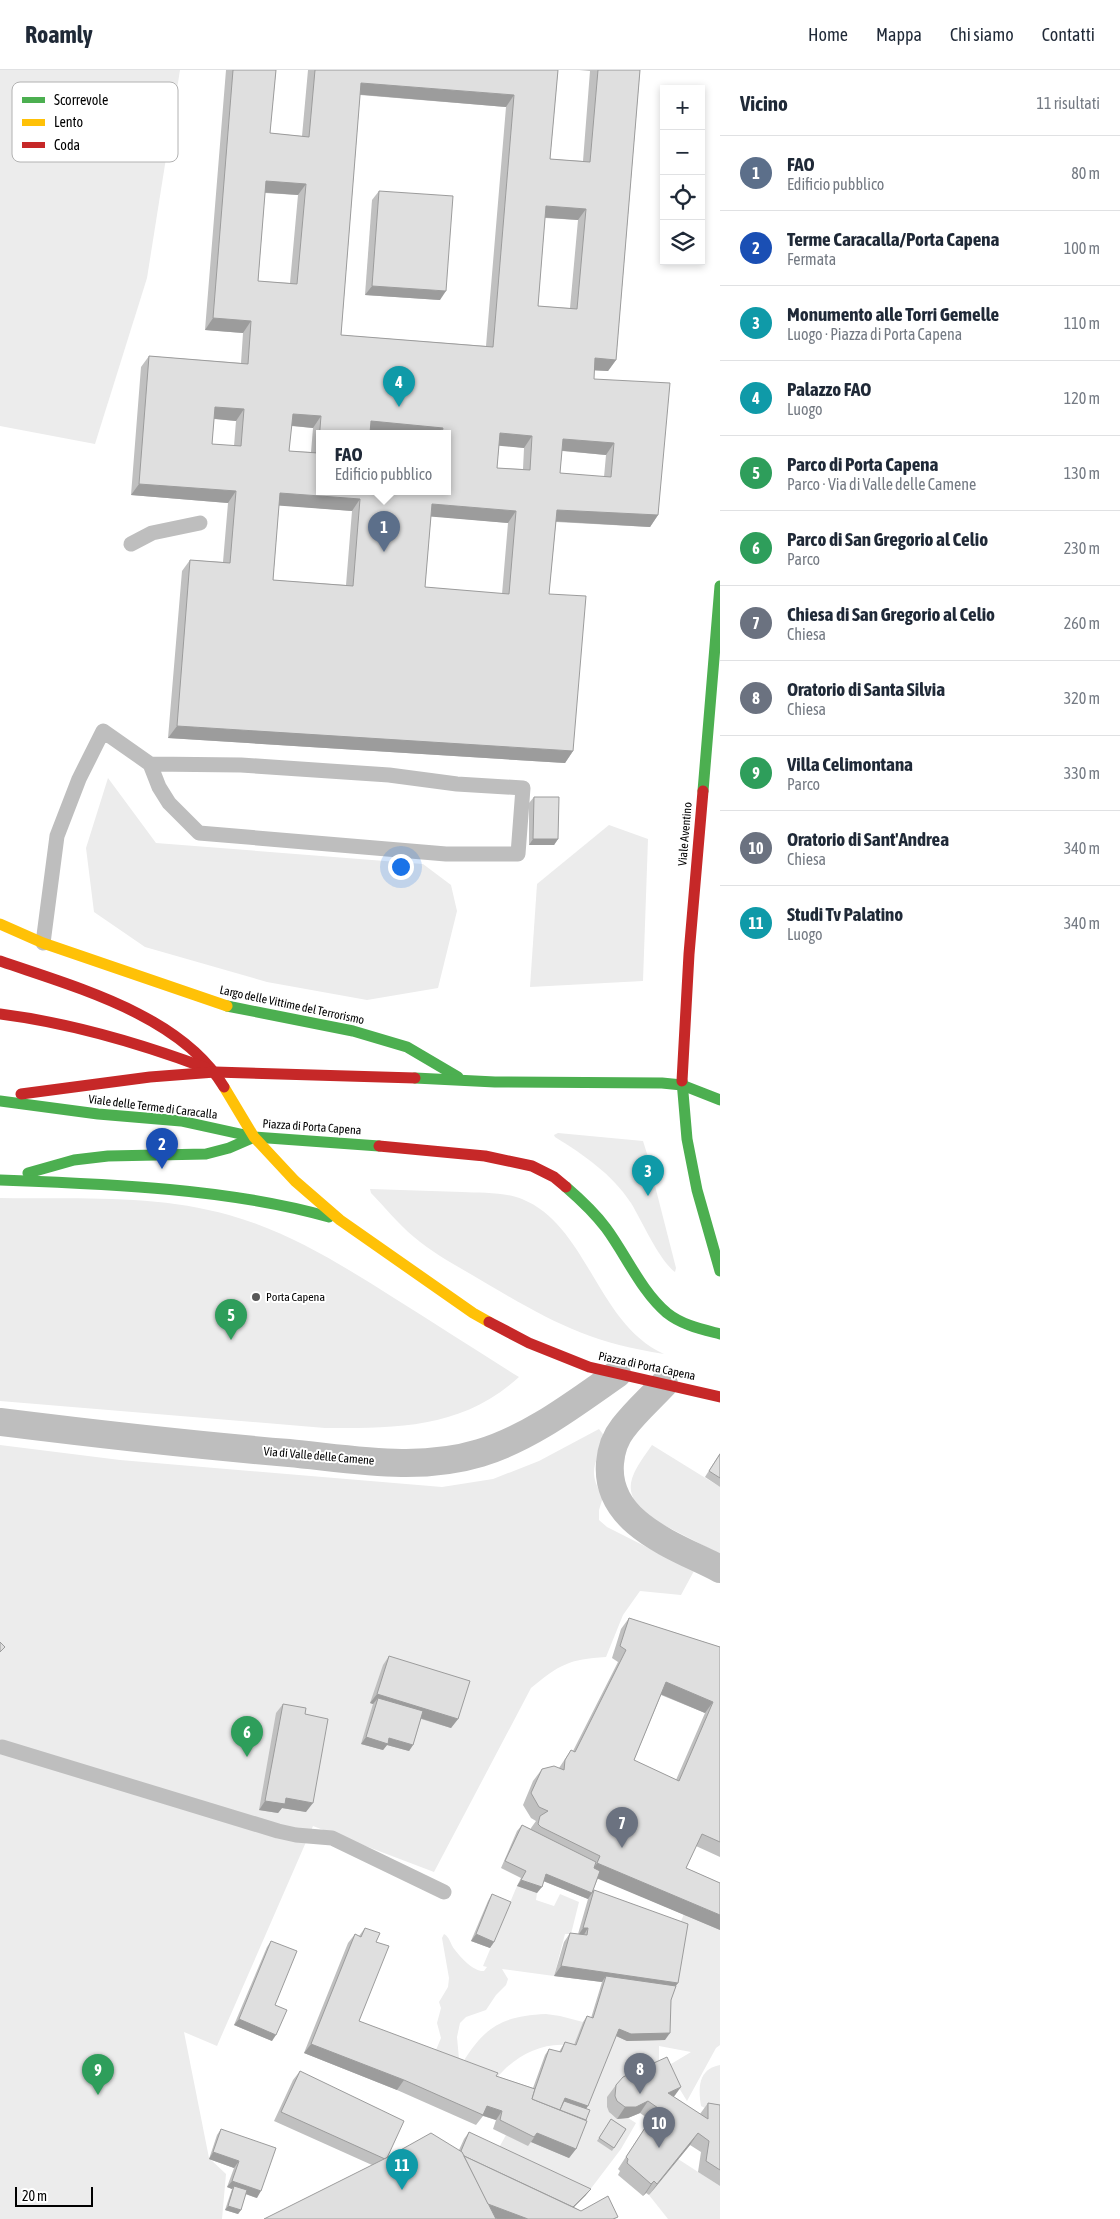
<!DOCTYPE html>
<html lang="it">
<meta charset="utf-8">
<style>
:root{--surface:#fff;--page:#f6f6f7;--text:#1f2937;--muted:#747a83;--line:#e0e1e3;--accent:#1a73e8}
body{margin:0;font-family:"Asap Condensed",sans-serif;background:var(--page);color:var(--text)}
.controls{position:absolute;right:15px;top:15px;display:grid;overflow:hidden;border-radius:0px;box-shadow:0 2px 8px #0003}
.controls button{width:45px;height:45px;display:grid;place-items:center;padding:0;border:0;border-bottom:1px solid var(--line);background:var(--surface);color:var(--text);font:25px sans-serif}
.scale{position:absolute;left:15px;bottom:12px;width:78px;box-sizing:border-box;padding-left:5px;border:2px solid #000;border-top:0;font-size:14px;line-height:18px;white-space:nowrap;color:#000;-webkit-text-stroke:4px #fff;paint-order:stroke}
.you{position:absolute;left:400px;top:796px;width:18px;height:18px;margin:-12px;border:4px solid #fff;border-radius:50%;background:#1a73e8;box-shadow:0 0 0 8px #1a73e833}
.badge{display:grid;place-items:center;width:32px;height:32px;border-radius:50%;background:var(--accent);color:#fff;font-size:16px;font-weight:700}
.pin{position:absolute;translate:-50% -41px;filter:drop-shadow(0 1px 2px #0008)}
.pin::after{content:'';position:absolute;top:26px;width:18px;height:15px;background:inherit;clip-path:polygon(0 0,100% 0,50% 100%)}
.popup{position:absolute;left:316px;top:360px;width:135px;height:65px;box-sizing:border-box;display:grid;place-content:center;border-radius:0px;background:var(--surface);filter:drop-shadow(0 1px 4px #0005);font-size:16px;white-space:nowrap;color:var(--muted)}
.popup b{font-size:19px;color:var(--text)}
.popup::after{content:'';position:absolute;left:50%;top:100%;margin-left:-10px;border:10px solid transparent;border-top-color:var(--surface)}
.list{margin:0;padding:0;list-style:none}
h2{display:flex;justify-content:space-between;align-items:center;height:65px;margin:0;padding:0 20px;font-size:21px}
h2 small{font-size:16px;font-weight:400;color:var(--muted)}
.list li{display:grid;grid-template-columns:32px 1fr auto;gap:15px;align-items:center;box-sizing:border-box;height:75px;padding:0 20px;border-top:1px solid var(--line)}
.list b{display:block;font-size:19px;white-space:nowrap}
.list p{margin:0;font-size:16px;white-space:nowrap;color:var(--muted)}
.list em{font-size:16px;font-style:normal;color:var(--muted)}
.icon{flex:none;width:28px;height:28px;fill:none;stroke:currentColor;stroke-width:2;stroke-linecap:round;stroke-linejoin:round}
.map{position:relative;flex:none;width:720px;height:2149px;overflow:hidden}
header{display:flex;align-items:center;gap:30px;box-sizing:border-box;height:70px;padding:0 25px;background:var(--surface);border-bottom:1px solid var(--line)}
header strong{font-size:24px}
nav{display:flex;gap:28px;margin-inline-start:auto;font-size:18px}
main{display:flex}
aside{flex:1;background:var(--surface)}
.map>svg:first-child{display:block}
.green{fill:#ececec}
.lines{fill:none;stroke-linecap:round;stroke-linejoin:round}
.lane{stroke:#bebebe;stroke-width:15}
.street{stroke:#bebebe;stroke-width:28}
.fast{stroke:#4caf50;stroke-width:11}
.slow{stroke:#ffc107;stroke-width:11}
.jam{stroke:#c62828;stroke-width:11}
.wall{fill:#c0c0c0;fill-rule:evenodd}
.shaded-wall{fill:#9c9c9c}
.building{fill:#dfdfdf;stroke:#9c9c9c;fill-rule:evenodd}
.poi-dot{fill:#595959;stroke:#fff;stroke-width:2}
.labels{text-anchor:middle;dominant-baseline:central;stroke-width:4;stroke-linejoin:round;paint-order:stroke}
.street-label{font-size:12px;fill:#000;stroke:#fff}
.poi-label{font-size:12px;fill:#000;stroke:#fff;text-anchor:start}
.key{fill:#fff;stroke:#b2b2b2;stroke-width:1}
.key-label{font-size:14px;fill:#000}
</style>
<header>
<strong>Roamly</strong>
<nav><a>Home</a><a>Mappa</a><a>Chi siamo</a><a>Contatti</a></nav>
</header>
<main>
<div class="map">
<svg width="720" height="2149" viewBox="0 0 720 2149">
<rect width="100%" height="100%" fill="#fff"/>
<g class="green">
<polygon points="0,0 180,0 147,208 95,374 0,356"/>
<polygon points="108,708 156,773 423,794 451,815 457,841 438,918 367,930 267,912 145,877 94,842 86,778"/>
<polygon points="609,755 648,769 643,911 530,917 537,814"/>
<path d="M558 1063 643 1071 649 1090 642 1092 645 1105 652 1104 676 1198 675 1202C659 1190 642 1151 631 1133 612 1104 584 1085 555 1067L554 1065Z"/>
<path d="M370 1119C401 1120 431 1121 462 1122 481 1123 505 1122 522 1129 588 1156 597 1254 664 1284 589 1273 548 1250 484 1212 461 1198 435 1185 414 1167 398 1154 385 1137 371 1123Z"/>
<path d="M0 1128C76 1129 156 1124 229 1145 289 1162 342 1195 394 1228 436 1254 477 1281 519 1307 462 1359 397 1358 325 1358L0 1331Z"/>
<path d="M599 1359 606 1368C595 1393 587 1402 603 1427L599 1440V1450L607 1457 694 1501 681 1525 640 1521 623 1545 606 1587C569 1589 559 1595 531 1618L434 1802 313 1756 217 1976 184 1962 209 2088 226 2104 222 2149H0V1375L120 1390 442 1417 493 1409 539 1391Z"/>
<path d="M652 1375 720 1417V1484L654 1450C617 1423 630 1406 652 1375Z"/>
<path d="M517 1816 537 1823 536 1830 554 1836 560 1824 579 1832 571 1864H565L554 1906 502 1899 508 1909 506 1915 496 1925 486 1940 466 1947 460 1953 457 1967 459 1989 436 1980 441 1968 437 1953 441 1938 439 1932 448 1917 449 1908 442 1868 444 1864C450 1867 450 1874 455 1880 461 1888 474 1902 484 1901L487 1897 483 1896Z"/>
<path d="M684 1844 720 1860V1975L716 1978 687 2031 666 1997 691 1982 659 1976V1999C642 2007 605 2014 607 2037 611 2047 618 2050 628 2048L636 2053 621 2079 586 2125 496 2083 506 2065 528 2075 531 2072 584 2042 614 1965 677 1861Z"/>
<path d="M546 1944 560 1946 583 1952 574 1976C544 1970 514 1986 496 2009L463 1992C486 1955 504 1946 546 1944Z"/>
<path d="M720 1995V2041L707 2039 701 2036C698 2018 698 1999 720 1995Z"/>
<polygon points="678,2089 720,2116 720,2149 668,2149 649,2125"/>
</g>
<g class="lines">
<g class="lane">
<polyline points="131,474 152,463 200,453"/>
<polyline points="43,873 57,766 79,709 103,661 150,694 159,717 169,733 199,763 446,784 518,784 523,718 457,714 389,705 241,695 150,694"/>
<polyline points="2,1677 278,1761 296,1765 332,1768 444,1822"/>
</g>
<g class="street">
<path d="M664 1314C651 1328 635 1342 623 1358 615 1368 611 1381 610 1393 605 1454 676 1476 720 1499"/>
<path d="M0 1352C96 1364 192 1375 289 1383 352 1389 418 1402 480 1383 530 1368 574 1334 617 1304"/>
</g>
<g class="fast">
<polyline points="703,721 720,516"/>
<polyline points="227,936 353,961 407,977 458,1007"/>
<polyline points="415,1008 495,1012 662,1013 682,1015 720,1030"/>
<polyline points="682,1011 687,1069 697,1120 720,1201"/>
<polyline points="0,1031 98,1044 181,1051 254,1067 379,1076"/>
<polyline points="28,1103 74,1090 108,1086 206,1084 229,1078 254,1067"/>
<path d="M0 1110C106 1114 227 1118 329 1147"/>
<path d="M566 1117C581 1130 594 1142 606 1158 626 1185 641 1221 667 1243 682 1255 701 1259 720 1264"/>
</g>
<g class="slow">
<polyline points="0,854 43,873 227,936"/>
<polyline points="224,1017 254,1067 295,1111 340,1150 473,1243 489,1252"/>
</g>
<g class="jam">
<path d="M0 891C75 917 181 945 224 1017"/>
<path d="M0 944C71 953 139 973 206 998"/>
<polyline points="682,1011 689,884 703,721"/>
<polyline points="21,1024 150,1007 215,1002 415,1008"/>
<polyline points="379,1076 485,1086 532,1096 554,1107 566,1117"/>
<polyline points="489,1252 529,1273 589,1297 720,1327"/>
</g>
</g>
<g class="wall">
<path d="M226 0H276L270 63 302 66 308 0H558L550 89 583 91 590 1 579 0H640L616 290 608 301 594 300V309L658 445 650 457 556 452 549 524 573 681 565 693 168 668 182 501 190 490 223 492 228 433 131 425 141 297 149 286 241 293 243 263 205 260ZM360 25 506 37 486 276 341 265ZM265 123 298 125 290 213 258 211ZM545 148 578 150 570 238 538 236ZM214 349 236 351 234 376 212 374ZM291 356 313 358 311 382 289 381ZM320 363H448V421H320ZM499 375 524 378 523 399 497 398ZM562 381 606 385 604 407 560 403ZM279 435 352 441 346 515 273 510ZM431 446 508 453 502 524 425 517Z"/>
<polygon points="379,121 440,230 365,225 372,130"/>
<polygon points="534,727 558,769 554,775 529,775 529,733"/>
<polygon points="720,1383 720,1417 705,1407"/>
<path d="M629 1548 720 1577V1787L696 1776 686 1798 720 1813V1860L598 1808 592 1823 594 1820 678 1913 676 1916 671 1930 665 1970 627 1971 616 1966 586 2039 576 2079 569 2088 531 2072 528 2076 493 2059 496 2050 483 2046 476 2055 397 2020 304 1983 348 1873 355 1864 359 1866 365 1858 376 1872 359 1951 496 2006 533 2018 545 1985 549 1979 559 1982 565 1972 574 1975 583 1952 587 1946 591 1948 602 1912 554 1906 564 1872 570 1863 578 1864 588 1829 543 1811 537 1823 517 1816 521 1808 501 1798 517 1761 522 1755 531 1759V1758L536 1751 531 1748 523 1735 533 1711 542 1699 559 1698 571 1680 573 1681 618 1592 612 1588 621 1559ZM661 1625 705 1643 676 1710 634 1690Z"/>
<polygon points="389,1586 458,1649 451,1658 421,1649 413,1675 409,1681 387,1675 383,1680 361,1674 373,1634 370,1633 383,1595"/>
<polygon points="283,1634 305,1644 306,1742 282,1738 278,1743 259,1740 276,1643"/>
<polygon points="492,1824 494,1872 490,1878 471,1871 488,1831"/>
<polygon points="271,1871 275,1935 272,1971 234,1955 267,1877"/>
<polygon points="300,2001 387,2088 459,2080 464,2069 469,2062 586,2125 574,2137 581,2141 617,2149 497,2149 372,2095 274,2051 293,2010"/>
<polygon points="616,2015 674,2027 700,2044 708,2033 720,2035 720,2116 698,2102 701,2082 690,2075 649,2125 646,2123 643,2126 618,2105 620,2101 618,2099 650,2050 640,2043 628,2048 617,2049 609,2042 607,2037 607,2027"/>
<polygon points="611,2049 626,2059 612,2081 597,2071"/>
<polygon points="221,2059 257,2128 245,2124 241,2140 238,2144 225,2140 232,2119 227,2117 234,2098 209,2089 217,2065"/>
</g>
<g class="shaded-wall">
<polygon points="361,13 514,25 506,37 353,24"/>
<polygon points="266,111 306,114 298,125 258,122"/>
<polygon points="546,136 586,139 578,150 538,147"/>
<polygon points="372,216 446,221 440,230 365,225"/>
<polygon points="213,248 251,251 243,263 205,260"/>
<polygon points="595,288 616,290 608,301 586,300"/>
<polygon points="215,337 244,339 236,351 207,348"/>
<polygon points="293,344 321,346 313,358 285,355"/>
<polygon points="371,351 443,358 439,363 369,363"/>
<polygon points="500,363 532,366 524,378 491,375"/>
<polygon points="563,369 614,373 606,385 555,380"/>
<polygon points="139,414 236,421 228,433 131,425"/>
<polygon points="280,423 360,429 352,441 271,435"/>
<polygon points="432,434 516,441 508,453 424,446"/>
<polygon points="557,440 658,445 650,457 549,451"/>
<polygon points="177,656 573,681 565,693 168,668"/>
<polygon points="533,769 558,769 554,775 529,775"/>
<polygon points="666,1612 713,1632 705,1643 658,1623"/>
<polygon points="377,1624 458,1649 451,1658 376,1634 378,1628 373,1634 370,1633"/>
<polygon points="366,1667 389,1668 413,1675 409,1681 387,1675 383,1680 361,1674"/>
<polygon points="286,1728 313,1733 306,1742 282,1738 278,1743 259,1740 265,1731"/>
<polygon points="597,1793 720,1845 720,1860 589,1805"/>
<polygon points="546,1804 592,1823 588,1829 541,1810"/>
<polygon points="521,1810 542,1817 537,1823 517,1816"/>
<polygon points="583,1858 588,1858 582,1868 577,1867"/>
<polygon points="476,1864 494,1872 490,1878 471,1871"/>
<polygon points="561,1896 678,1913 671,1922 606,1906 602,1912 554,1906"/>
<polygon points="239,1949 276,1965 272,1971 234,1955"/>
<polygon points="619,1959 670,1963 665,1970 627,1971 614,1965"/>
<polygon points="311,1974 404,2010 397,2020 304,1983"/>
<polygon points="681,2017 673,2028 668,2023"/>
<polygon points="565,2028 588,2036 584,2042 561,2035"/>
<polygon points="648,2031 640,2043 628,2048 617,2049 625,2037"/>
<polygon points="487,2036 502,2041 496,2050 481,2045"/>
<polygon points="537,2063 576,2079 569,2088 531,2072"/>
<polygon points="698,2063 690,2075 649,2125 657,2114"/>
<polygon points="213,2082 239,2091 234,2098 209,2089"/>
<polygon points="232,2111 261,2121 257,2128 233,2119 234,2116 232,2119 227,2117"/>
<polygon points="654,2111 646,2123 643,2126 651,2114"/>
<polygon points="591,2119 586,2125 565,2146 570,2139"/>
<polygon points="485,2133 528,2149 497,2149 479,2142"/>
<polygon points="228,2136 241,2140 238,2144 225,2140"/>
</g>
<g class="building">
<path d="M233 0H276L270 63 309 67 315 0H558L550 89 590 92 598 0H640L616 290 595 288 594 309 670 313 658 445 557 440 549 524 586 526 573 681 177 656 190 490 230 493 236 421 139 414 149 286 248 294 251 251 213 248ZM361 13 514 25 493 277 341 265ZM266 111 306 114 297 214 258 211ZM546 136 586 139 577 239 538 236ZM215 337 244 339 241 376 212 374ZM293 344 321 346 318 383 289 381ZM371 351 443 358 442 363H448V421H320V363H370ZM500 363 532 366 530 400 497 398ZM563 369 614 373 611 407 560 403ZM280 423 360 429 353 516 273 510ZM432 434 516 441 509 524 425 517Z"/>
<polygon points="379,121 453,126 446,221 372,216"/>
<polygon points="534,727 559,727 558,769 533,769"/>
<polygon points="720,1384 720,1408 709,1401"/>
<path d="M629 1548 720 1577V1772L702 1764 686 1798 720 1813V1845L597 1793 600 1786 541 1757 538 1754 540 1746 548 1741 539 1737 531 1723 542 1699 554 1696 564 1700 565 1690 571 1680 575 1682 626 1580 620 1576ZM666 1612 713 1632 679 1711 634 1690Z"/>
<polygon points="0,1572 5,1577 0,1582"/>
<polygon points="389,1586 470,1611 458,1649 377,1624"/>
<polygon points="378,1628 423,1641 413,1675 389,1668 388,1674 366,1667"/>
<polygon points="283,1634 306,1638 305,1644 328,1649 313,1733 286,1728 285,1734 265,1731"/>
<polygon points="522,1755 596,1792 594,1798 600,1801 592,1823 546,1804 542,1817 521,1810 526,1801 505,1791"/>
<polygon points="594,1820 688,1854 678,1913 561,1896 570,1863 587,1865 588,1858 583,1858"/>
<polygon points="492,1824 511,1832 494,1872 476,1864"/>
<polygon points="365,1858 380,1863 376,1872 389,1876 359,1951 498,2003 496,2006 535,2019 532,2029 587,2051 576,2079 537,2063 534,2067 500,2050 502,2041 487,2036 483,2045 404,2010 311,1974 355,1864 361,1867"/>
<polygon points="271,1871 297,1881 275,1935 287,1940 276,1965 239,1949"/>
<polygon points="606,1906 676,1916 671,1930 670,1963 631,1964 619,1959 588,2036 565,2028 560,2040 532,2029 535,2019 549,1979 561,1982 565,1972 576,1975 587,1946 593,1948"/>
<polygon points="667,1987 681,2017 668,2023 708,2049 708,2033 720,2035 720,2100 706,2091 709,2071 698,2063 657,2114 654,2111 651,2114 627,2093 628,2089 626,2087 658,2038 648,2031 636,2037 625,2037 617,2031 615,2026 616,2015 623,2007"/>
<polygon points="300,2001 404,2051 387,2088 385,2089 281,2042"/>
<polygon points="564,2031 590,2040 586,2050 560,2040"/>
<polygon points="611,2049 626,2059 614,2078 599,2068"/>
<polygon points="221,2059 276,2078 261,2121 232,2111 239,2091 213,2082"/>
<polygon points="469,2062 591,2119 573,2137 464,2086 461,2081"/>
<polygon points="431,2063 462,2082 496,2149 264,2149 388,2087"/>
<polygon points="464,2086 581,2141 608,2126 618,2147 613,2149 528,2149 488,2134"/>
<polygon points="234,2116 247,2120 241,2140 228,2136"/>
</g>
<circle class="poi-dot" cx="256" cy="1227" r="5"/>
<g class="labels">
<g class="street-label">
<text transform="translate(685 764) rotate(-85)">Viale Aventino</text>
<text transform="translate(292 935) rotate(12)">Largo delle Vittime del Terrorismo</text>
<text transform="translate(153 1037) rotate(7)">Viale delle Terme di Caracalla</text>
<text transform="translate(312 1057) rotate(4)">Piazza di Porta Capena</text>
<text transform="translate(647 1296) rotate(12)">Piazza di Porta Capena</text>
<text transform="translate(319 1386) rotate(5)">Via di Valle delle Camene</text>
</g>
<g class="poi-label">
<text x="266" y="1227">Porta Capena</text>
</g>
</g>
<rect x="12" y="12" width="166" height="80" rx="8" class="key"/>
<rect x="22" y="27" width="23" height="6" fill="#4caf50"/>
<rect x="22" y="49" width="23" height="7" fill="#ffc107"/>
<rect x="22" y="72" width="23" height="6" fill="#c62828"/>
<g class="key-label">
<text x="54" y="35">Scorrevole</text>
<text x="54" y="57">Lento</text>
<text x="54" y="80">Coda</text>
</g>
</svg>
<div class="controls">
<button>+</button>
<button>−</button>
<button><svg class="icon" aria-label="locate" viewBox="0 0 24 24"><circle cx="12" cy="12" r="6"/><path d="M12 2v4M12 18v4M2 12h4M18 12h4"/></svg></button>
<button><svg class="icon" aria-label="layers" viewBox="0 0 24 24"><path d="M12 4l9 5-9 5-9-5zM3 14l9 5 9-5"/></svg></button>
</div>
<div class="scale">20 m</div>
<div class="you"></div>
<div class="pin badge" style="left:384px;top:482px;background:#5c6f8a">1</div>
<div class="popup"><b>FAO</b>Edificio pubblico</div>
<div class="pin badge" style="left:162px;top:1099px;background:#1a4fb4">2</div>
<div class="pin badge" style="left:648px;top:1126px;background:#0f9aa8">3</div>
<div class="pin badge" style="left:399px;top:337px;background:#0f9aa8">4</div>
<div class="pin badge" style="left:231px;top:1270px;background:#2e9e5b">5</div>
<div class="pin badge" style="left:247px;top:1687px;background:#2e9e5b">6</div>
<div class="pin badge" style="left:622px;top:1778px;background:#6b7280">7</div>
<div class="pin badge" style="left:640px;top:2024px;background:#6b7280">8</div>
<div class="pin badge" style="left:98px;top:2025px;background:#2e9e5b">9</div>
<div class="pin badge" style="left:659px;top:2078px;background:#6b7280">10</div>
<div class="pin badge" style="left:402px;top:2120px;background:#0f9aa8">11</div>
</div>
<aside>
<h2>Vicino<small>11 risultati</small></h2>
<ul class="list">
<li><span class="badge" style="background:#5c6f8a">1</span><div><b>FAO</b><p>Edificio pubblico</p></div><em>80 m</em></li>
<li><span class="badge" style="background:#1a4fb4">2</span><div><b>Terme Caracalla/Porta Capena</b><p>Fermata</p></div><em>100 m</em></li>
<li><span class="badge" style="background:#0f9aa8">3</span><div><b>Monumento alle Torri Gemelle</b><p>Luogo · Piazza di Porta Capena</p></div><em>110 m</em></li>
<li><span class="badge" style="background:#0f9aa8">4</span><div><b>Palazzo FAO</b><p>Luogo</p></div><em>120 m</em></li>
<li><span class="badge" style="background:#2e9e5b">5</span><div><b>Parco di Porta Capena</b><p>Parco · Via di Valle delle Camene</p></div><em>130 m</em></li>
<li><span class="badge" style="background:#2e9e5b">6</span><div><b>Parco di San Gregorio al Celio</b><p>Parco</p></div><em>230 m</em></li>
<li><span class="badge" style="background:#6b7280">7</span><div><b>Chiesa di San Gregorio al Celio</b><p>Chiesa</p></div><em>260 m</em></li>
<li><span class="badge" style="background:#6b7280">8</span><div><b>Oratorio di Santa Silvia</b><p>Chiesa</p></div><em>320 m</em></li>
<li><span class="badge" style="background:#2e9e5b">9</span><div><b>Villa Celimontana</b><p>Parco</p></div><em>330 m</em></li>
<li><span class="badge" style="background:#6b7280">10</span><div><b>Oratorio di Sant'Andrea</b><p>Chiesa</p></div><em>340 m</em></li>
<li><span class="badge" style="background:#0f9aa8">11</span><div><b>Studi Tv Palatino</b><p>Luogo</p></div><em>340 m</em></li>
</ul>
</aside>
</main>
